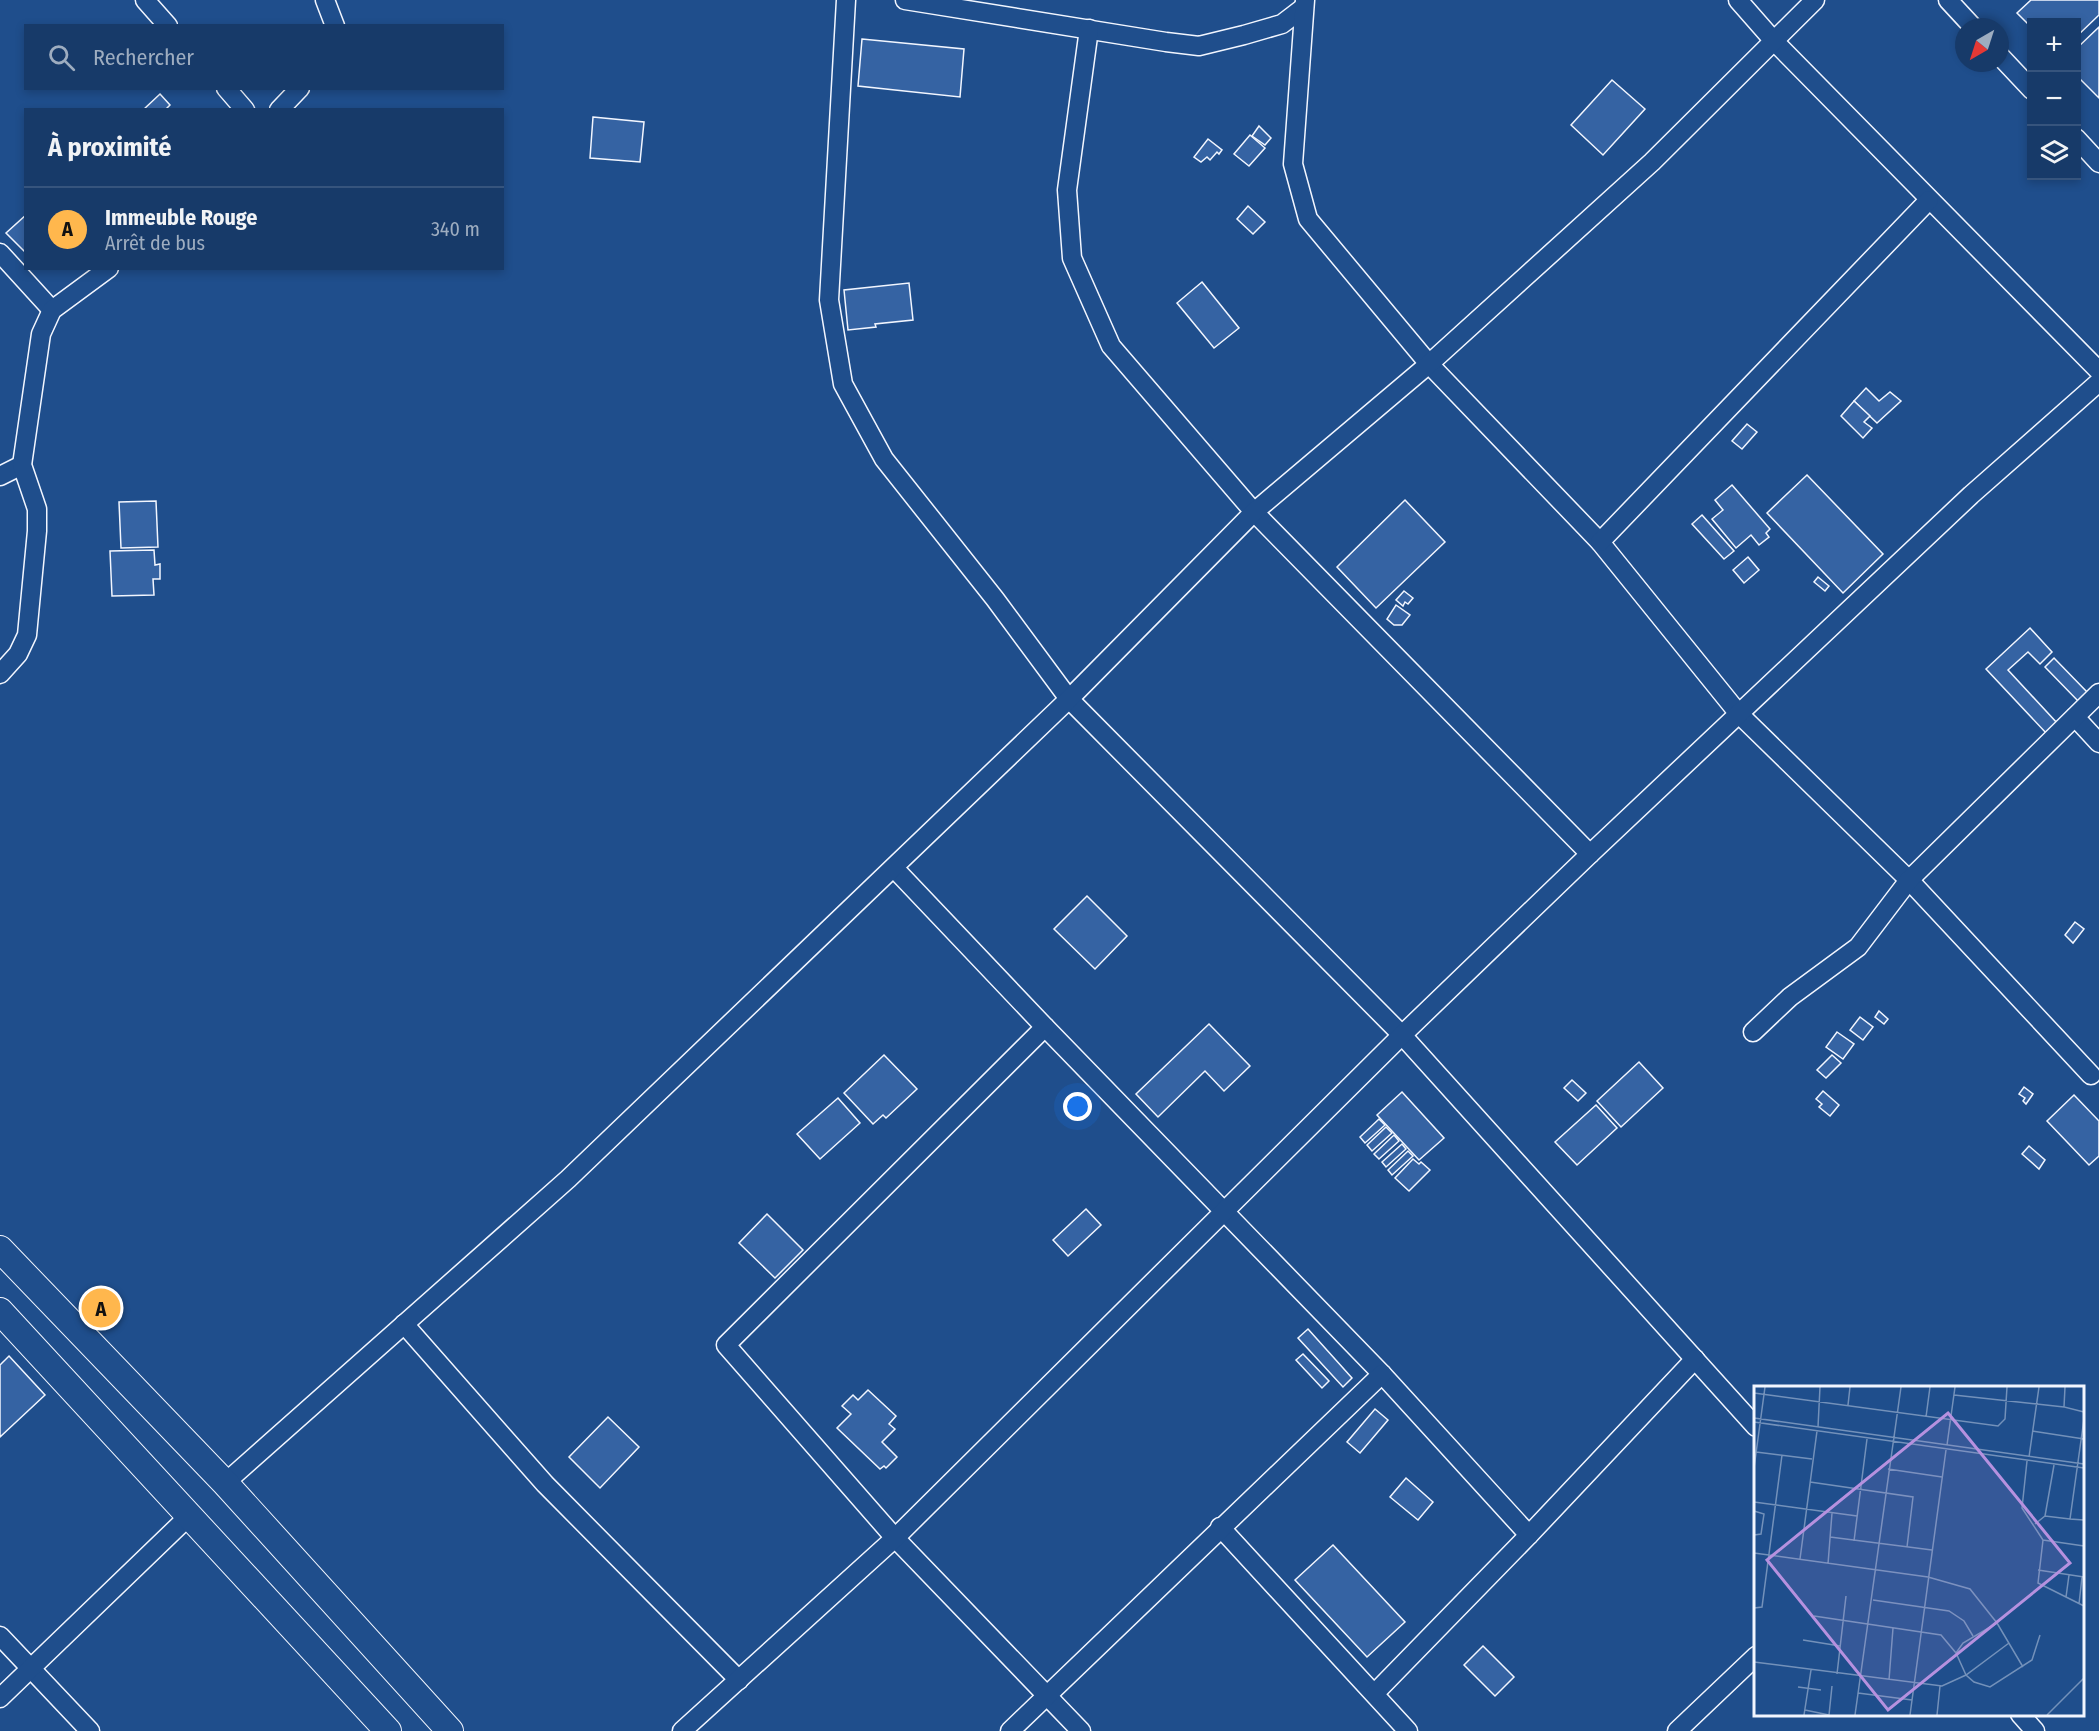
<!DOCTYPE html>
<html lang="fr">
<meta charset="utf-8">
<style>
:root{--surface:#173a69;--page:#244571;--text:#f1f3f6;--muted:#9eadc0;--line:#36547d;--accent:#ffb74d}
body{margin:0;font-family:"Fira Sans Condensed",sans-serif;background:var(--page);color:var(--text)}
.controls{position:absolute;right:18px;top:18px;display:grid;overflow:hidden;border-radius:0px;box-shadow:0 3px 9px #0003}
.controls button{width:54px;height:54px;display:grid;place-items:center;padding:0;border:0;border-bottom:2px solid var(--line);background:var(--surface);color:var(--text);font:30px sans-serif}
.compass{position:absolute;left:1955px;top:18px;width:54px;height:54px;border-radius:50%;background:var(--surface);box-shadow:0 3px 9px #0003;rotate:219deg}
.you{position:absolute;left:1078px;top:1107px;width:21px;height:21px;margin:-15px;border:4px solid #fff;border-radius:50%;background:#1a73e8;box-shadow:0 0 0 9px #1a73e833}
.badge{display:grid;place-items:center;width:39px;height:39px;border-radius:50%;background:var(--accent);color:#111;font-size:20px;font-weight:700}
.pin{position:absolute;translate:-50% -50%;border:3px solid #fff;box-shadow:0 2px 6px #0006}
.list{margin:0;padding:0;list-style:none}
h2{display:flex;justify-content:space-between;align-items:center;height:78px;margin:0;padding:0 24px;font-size:26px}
h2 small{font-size:20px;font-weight:400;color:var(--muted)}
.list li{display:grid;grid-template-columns:39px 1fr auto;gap:18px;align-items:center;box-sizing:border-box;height:84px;padding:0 24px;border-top:2px solid var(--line)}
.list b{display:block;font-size:22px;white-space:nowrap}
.list p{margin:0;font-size:20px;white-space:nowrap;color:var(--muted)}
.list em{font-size:20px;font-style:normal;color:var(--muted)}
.icon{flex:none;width:33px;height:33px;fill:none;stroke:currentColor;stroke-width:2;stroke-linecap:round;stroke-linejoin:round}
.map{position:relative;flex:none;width:2099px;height:1731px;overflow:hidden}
.search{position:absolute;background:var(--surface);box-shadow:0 3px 9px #0003;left:24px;top:24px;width:480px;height:66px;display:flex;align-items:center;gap:15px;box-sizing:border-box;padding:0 21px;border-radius:0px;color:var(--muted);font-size:22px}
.panel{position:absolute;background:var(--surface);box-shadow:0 3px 9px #0003;left:24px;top:108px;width:480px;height:162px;border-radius:0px}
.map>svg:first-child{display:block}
.building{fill:#3563a3;stroke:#f2f6ff;stroke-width:1.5}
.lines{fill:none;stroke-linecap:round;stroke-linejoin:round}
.street-casing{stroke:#f2f6ff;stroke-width:21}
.secondary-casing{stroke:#f2f6ff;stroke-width:28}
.street{stroke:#1f4e8c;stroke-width:18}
.secondary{stroke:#1f4e8c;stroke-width:26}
.inset-road{fill:none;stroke:#7391ba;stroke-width:1.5}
.view{fill:#b691df;fill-opacity:0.15;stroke:#b691df;stroke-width:3}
.inset-edge{fill:none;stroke:#f2f6ff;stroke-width:3}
</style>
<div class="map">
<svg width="2099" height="1731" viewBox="0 0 2099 1731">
<rect width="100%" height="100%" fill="#1f4e8c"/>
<g class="building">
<polygon points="2031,0 2099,0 2099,15 2076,37 2076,22 2032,22 2032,28 2017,13"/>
<polygon points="2099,27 2099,98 2076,75 2076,49"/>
<polygon points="862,39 964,49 960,97 858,86"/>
<polygon points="1612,80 1645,109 1603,155 1571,125"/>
<polygon points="160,94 170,105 165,110 143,110"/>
<polygon points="593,117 644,122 640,162 590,158"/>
<polygon points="1259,126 1271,138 1265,145 1252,136"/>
<polygon points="1250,135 1265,148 1249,166 1234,154"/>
<polygon points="1208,139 1222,150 1219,154 1217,152 1210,160 1207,157 1201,162 1194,157"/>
<polygon points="1248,206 1265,222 1253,234 1237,219"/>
<polygon points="26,215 26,253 6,233"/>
<polygon points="1202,282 1239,328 1214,348 1177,303"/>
<polygon points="909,283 913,320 875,324 876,327 848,330 844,290"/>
<polygon points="1866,388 1879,401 1890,392 1901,401 1877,423 1854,401"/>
<polygon points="1854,401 1870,416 1864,422 1872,428 1863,438 1841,416"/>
<polygon points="1747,424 1757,432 1742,449 1732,441"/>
<polygon points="1807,475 1883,554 1843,593 1767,513"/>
<polygon points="1732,485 1770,529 1766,533 1769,537 1759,545 1751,535 1736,548 1712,519 1723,510 1715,500"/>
<polygon points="1405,500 1445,542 1376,608 1337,567"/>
<polygon points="156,501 158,547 121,548 119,502"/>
<polygon points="1702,515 1734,551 1724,559 1692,524"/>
<polygon points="154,550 155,565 160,564 160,579 153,579 154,595 112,596 110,551"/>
<polygon points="1748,557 1759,570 1744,583 1733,570"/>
<polygon points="1818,577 1829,586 1825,591 1814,582"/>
<polygon points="1404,591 1413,598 1408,604 1405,602 1403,606 1396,600"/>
<polygon points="1396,605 1410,615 1402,625 1394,625 1387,619"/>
<polygon points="2030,628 2052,652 2040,664 2028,652 2008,670 2058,724 2047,734 1986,669"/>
<polygon points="2054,658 2088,693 2079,702 2045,667"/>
<polygon points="1087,896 1127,936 1095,969 1054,929"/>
<polygon points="2075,922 2084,929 2073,943 2065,935"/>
<polygon points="1879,1011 1888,1019 1884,1024 1875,1017"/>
<polygon points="1860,1017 1873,1027 1863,1040 1850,1030"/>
<polygon points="1209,1024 1250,1066 1224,1091 1205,1071 1158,1117 1136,1094"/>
<polygon points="1837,1032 1854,1044 1843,1059 1826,1047"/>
<polygon points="884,1055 917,1089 886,1118 883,1115 873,1124 844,1093"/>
<polygon points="1832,1055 1841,1063 1826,1078 1817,1070"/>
<polygon points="1639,1062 1663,1088 1621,1127 1597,1101"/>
<polygon points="1572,1080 1586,1093 1578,1101 1564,1088"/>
<polygon points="2024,1087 2033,1094 2026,1104 2023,1101 2025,1098 2019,1094"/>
<polygon points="1823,1091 1839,1105 1830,1116 1819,1107 1822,1104 1816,1099"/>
<polygon points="1402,1092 1444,1138 1419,1160 1377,1115"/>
<polygon points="2074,1095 2099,1121 2099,1156 2089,1165 2047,1121"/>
<polygon points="838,1098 860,1123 820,1159 797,1134"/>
<polygon points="1596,1105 1617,1128 1577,1165 1555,1142"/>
<polygon points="1379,1119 1385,1125 1365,1143 1360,1137"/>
<polygon points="1386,1127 1392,1133 1372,1151 1367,1145"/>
<polygon points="1394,1135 1399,1141 1379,1159 1374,1154"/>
<polygon points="1402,1144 1406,1149 1386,1167 1382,1162"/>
<polygon points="2029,1146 2045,1160 2039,1169 2022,1154"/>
<polygon points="1408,1151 1413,1156 1392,1175 1388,1170"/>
<polygon points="1413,1159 1419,1164 1421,1162 1430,1170 1409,1191 1395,1178"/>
<polygon points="1086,1209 1101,1225 1068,1256 1053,1240"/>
<polygon points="767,1214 803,1250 775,1278 739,1243"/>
<polygon points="1308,1329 1352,1378 1343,1387 1298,1338"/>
<polygon points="1303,1354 1329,1381 1322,1388 1296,1360"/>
<polygon points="9,1356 45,1395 0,1437 0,1365"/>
<polygon points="868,1390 896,1416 889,1424 895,1429 882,1442 897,1457 886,1468 884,1466 880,1469 837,1428 851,1414 842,1406 853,1395 858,1400"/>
<polygon points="1375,1409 1388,1420 1360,1453 1347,1442"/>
<polygon points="608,1417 639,1447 600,1488 569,1457"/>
<polygon points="1406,1478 1433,1502 1418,1520 1390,1497"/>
<polygon points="1333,1545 1405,1622 1367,1657 1295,1580"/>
<polygon points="1483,1646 1514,1677 1495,1696 1464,1665"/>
</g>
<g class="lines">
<defs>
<g id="street">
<polyline points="145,0 168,26"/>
<polyline points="325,0 335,26"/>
<polyline points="846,0 829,300 843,384 884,459 995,599 1069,699 1402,1035 1756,1427"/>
<polyline points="905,0 1166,42 1199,46 1244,35 1282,24 1303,8"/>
<polyline points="1305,0 1293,164 1308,219 1429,364 1600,542 1739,714 1909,880 2091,1075"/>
<polyline points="1738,0 1774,41 2099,371"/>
<polyline points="1948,0 1973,27"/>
<polyline points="1089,29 1067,190 1072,258 1111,346 1254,512 1590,854"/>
<polyline points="2000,56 2032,90"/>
<polyline points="226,88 245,110"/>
<polyline points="279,110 300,88"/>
<polyline points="2076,138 2099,163"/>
<polyline points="0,253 52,310"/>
<polyline points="0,476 22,465"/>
<polyline points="1600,542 1929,200"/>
<polyline points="0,674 18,654 27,635 37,531 37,509 22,465 41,334 52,310 109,268"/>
<polyline points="2075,717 2099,743"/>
<polyline points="894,868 1045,1027 1382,1374 1529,1535"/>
<polyline points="1045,1027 726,1345 895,1538 1081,1731"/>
<polyline points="1753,1032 1790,997 1858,947 1909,880 2099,693"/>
<polyline points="404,1324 545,1484 739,1680"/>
<polyline points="225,1483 568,1179 1069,699 1254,512 1429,364 1652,162 1815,0"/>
<polyline points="1220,1527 1408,1731"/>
<polyline points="0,1636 90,1731"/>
<polyline points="1375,1693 1529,1535 1695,1359"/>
<polyline points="0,1698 190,1515"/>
<polyline points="2020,1714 2035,1731"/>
<polyline points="682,1731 895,1538 1402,1035 1590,854 1971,495 2099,382"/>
<polyline points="1010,1731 1382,1374"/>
<polyline points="1677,1731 1756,1656"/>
</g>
<g id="secondary">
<polyline points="0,1249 225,1483 450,1731"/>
<polyline points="0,1311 388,1731"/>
</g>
</defs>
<use href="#street" class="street-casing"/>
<use href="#secondary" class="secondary-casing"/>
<use href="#street" class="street"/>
<use href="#secondary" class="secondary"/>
</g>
<g transform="translate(1754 1386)">
<rect width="330" height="330" fill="#1f4e8c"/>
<path class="inset-road" d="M311 1 310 21 330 26M0 7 244 40 251 33 253 1M200 9 310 21M94 19 96 1M172 31 176 1M0 32 330 78M330 33 316 133 330 134M0 36 330 82M64 41 66 1M278 45 330 53M193 59 201 1M2 66 58 73M275 71 285 1M273 75 268 122 289 154 284 197 330 220M0 82 11 1M134 83 188 91M56 96 159 111 153 161M0 116 103 130M0 125 10 128 7 148 0 149M291 130 300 79M281 138 291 130 316 133M76 151 178 164M289 154 330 160M100 155 113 53M0 167 174 191 216 203 243 237 269 281M46 173 63 45M74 178 78 127M284 184 330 191M312 211 315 189M119 214 195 225 210 235 219 250M325 218 328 191M0 222 8 221 28 69M60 230 187 249 202 267 212 289 220 296 236 301 278 274 286 249M49 254 86 260M202 267 209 257 243 237M0 276 188 300 212 289 255 257M83 288 92 210M135 294 139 242M44 301 67 304M104 307 158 314M51 324 75 329M50 329 57 284M75 329 78 300M101 329 147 1M156 329 192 64M183 329 186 300M293 329 330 292"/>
<path class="view" d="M194 27 316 177 134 324 13 174Z"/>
<rect width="330" height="330" class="inset-edge"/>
</g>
</svg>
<div class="controls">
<button>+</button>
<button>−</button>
<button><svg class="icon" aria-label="layers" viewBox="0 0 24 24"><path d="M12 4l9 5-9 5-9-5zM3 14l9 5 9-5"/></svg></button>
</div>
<svg class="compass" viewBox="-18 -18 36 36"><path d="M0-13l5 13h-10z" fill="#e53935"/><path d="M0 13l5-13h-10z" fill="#9eadc0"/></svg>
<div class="you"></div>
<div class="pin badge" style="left:101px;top:1308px">A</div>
<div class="search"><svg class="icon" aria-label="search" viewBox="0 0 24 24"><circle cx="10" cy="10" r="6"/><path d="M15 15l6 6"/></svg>Rechercher</div>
<section class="panel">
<h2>À proximité<small></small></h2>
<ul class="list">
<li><span class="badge">A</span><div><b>Immeuble Rouge</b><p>Arrêt de bus</p></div><em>340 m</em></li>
</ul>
</section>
</div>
